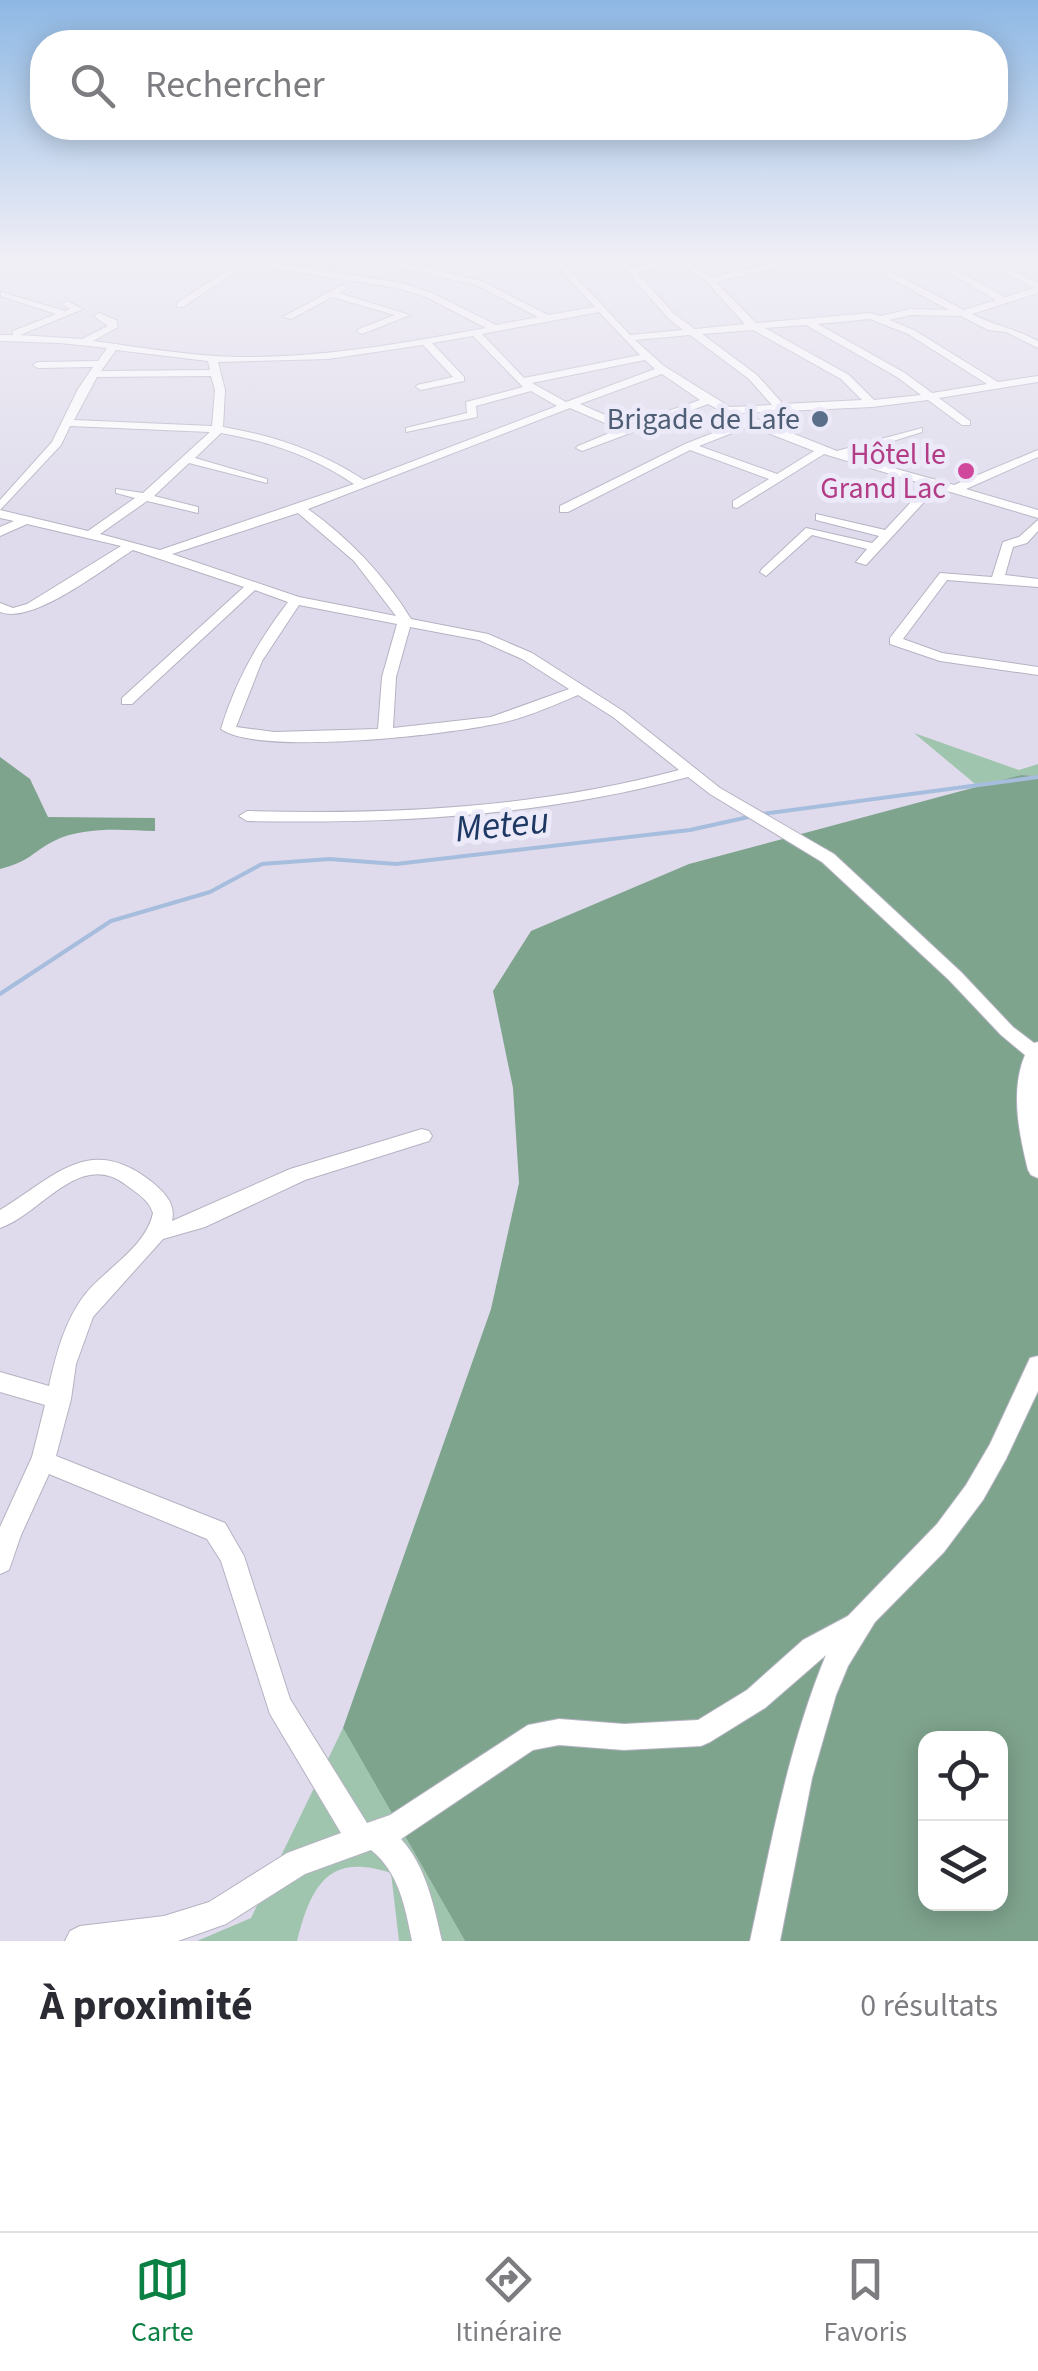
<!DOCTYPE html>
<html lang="fr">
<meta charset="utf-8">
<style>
:root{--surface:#fff;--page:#f7f7f7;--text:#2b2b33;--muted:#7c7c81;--line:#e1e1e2;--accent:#0b8043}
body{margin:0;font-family:"Source Sans 3",sans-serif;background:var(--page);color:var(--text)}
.controls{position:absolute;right:30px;bottom:30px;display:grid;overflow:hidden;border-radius:20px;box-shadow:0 5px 25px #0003}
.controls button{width:90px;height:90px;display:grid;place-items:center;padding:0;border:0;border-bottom:2px solid var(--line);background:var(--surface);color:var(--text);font:50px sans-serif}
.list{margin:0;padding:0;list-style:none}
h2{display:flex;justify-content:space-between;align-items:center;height:130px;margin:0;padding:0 40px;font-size:42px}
h2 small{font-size:32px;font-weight:400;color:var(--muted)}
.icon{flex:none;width:55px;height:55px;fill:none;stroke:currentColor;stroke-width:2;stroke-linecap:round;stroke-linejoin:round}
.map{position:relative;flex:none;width:1038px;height:1941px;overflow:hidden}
.search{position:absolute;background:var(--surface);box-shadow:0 5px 25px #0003;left:30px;right:30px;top:30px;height:110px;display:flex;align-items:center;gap:25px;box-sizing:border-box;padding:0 35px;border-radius:40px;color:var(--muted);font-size:38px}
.sheet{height:290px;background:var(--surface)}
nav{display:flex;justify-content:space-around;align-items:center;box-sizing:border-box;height:140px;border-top:2px solid var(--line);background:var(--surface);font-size:28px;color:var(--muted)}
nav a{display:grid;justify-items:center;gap:5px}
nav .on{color:var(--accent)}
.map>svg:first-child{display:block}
.green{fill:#a0c5ae}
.forest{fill:#7fa48e;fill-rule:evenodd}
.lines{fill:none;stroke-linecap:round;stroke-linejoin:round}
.stream{stroke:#a7bddd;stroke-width:4}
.minor-casing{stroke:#b5b2c2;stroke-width:2}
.minor{fill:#fff;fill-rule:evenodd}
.service-dot{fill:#5c6f8a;stroke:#ece9f9;stroke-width:4}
.hotel-dot{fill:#d1479c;stroke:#ece9f9;stroke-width:4}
.labels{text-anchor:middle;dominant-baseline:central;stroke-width:10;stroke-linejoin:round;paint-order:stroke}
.far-service-label{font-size:30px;fill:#4e5e75;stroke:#ece9f9;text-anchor:end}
.far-hotel-label{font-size:30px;fill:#b23c85;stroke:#ece9f9;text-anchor:end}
.water-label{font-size:38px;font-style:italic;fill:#1d3963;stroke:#ece9f9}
</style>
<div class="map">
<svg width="1038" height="1941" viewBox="0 0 1038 1941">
<rect width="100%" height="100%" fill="#dfdbec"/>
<g class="green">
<polygon points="914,733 1019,770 1038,764 1038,776 1021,775 980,788"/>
<path d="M343 1728 465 1941H399L391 1873C329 1852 311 1885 297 1941H197L251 1918Z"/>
</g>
<g class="forest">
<path d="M0 757 30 779 48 817 155 818V831C123 830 84 826 54 841 29 854 31 861 0 869Z"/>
<path d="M1021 775 1038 776V1941H465L343 1728 491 1309 519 1183 513 1088 493 991 531 931 689 864ZM926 1738H1000V1904H926Z"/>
</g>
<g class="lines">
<g class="stream">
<polyline points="762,814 1038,777"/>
<polyline points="0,994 111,921 210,892 262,864 329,859 396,864 690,830 753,816"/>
</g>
<defs>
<g id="minor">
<path d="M220 258H242L402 283 432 293 496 325 538 317 476 285 381 263 346 258H383L482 281 548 315 595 307 549 258H558L630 335 683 330 668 318 615 258H624L633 268 671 258H687L684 260 712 277 797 258H814L716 282 756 323 871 313 880 316 911 309 949 310 891 279 865 258H875L897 275 964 310 996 300 924 258H935L1005 297 1034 288 979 258H990L1038 283V293L972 314C995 326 1014 328 1038 341V348L1006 332 988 330 961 316 911 315 889 320 914 330 998 382 1038 376V382L939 398 970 421V425H962L928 400 872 407 741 413 837 451 922 428V432L848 455 874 463 908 454V458L886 466 954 485 1038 450V457L966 489 1038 510V518L937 488 866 565 856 562 867 549 812 535 766 576 760 572 762 569 806 528 872 543 879 536 816 520V514L885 530 927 485 824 454 737 508 733 507V501L769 479 690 450 568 512H560V506L685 444 741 422 708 404 582 451 576 448 578 446 619 429 570 408 308 509C350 539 384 575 411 619L488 634 532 653 623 711 720 788 834 854 961 972 1013 1027 1034 1043 1038 1042V1178L1031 1175 1028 1170C1019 1133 1010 1091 1025 1055L1001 1035 949 980 822 862 710 794 688 777C542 816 397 824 247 821L239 816 247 811C393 815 537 808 679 770L613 717 578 695C550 707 521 720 490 725 441 735 258 756 221 729 235 682 258 641 288 602L255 590 132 704H122V698L244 587 133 550C104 568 33 625 0 612V603L13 608 27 604 121 546 27 524 0 536V527L14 521 0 518V500L52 442 78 389 93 367 38 368 33 365 38 362 98 361 107 348 60 343 0 341V335H13V331L56 314 1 296V292L65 311 70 309 62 304 67 301 83 309 20 335 82 339 108 326 94 316 99 313 116 320 118 327 93 341C140 347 190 356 237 357 323 358 405 343 486 328L426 297 397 288 247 264 183 307H177V303L237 263ZM675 263 702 277 745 324 695 329 674 314 637 272ZM599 312 640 355 524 378 482 334ZM870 319 908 334 987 384 932 393 905 373 818 324ZM806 325 897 377 921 395 874 400 849 375 765 328ZM753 330 841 379 862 400 783 404 757 375 702 334ZM690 335 749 379 772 405 730 407 664 366 635 340ZM473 336 523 387 466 402 467 413 406 428V432L477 417 476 406 531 391 557 406 364 480C319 451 275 436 223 427L225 390 218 362 328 359 423 345 453 377 417 385 416 387 421 390 464 381V377L432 343ZM116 350 208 361 210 370 101 371ZM645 360 655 369 566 402 532 383ZM662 374 700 400 628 425 580 404ZM211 376 215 390 212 426 74 420 97 377ZM70 426 210 432 143 493 116 489V493L135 498 88 531 0 510 61 445ZM750 426 814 451 777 474 699 446ZM221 433C271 442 312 456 354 484L160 550 100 534 147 501 198 513V507L154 496 189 463 267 483V479L195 458ZM298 513 354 561 396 616 299 597 172 554ZM299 605 397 624 382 677 378 729 274 732 236 727 262 661ZM410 627 479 640 522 659 569 689 491 717 393 728 396 677Z"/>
<polygon points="342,285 347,288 339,293 410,315 362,334 357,331 359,329 395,315 332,297 291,319 283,317"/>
<polygon points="1038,520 1038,531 1027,543 1013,547 1005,575 1038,579 1038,587 947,580 903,639 942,653 1038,667 1038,675 940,661 890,644 890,638 940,573 992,577 1003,542 1019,537"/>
<path d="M422 1129 429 1131 432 1136 429 1141 305 1180 205 1227 163 1239 93 1317 76 1364 71 1399 56 1456 225 1523 244 1556 290 1699 367 1823 390 1815 528 1725 559 1719 624 1724 698 1720 747 1690 803 1640 848 1616 937 1524 966 1485 990 1444 1030 1358 1038 1356V1391L1006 1459 983 1500 944 1552 875 1622 848 1666 836 1695 812 1778 780 1941H750C771 1844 788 1747 826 1655L765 1708 710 1742 701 1746 624 1750 559 1745 533 1750 401 1839C426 1866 434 1906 442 1941H412C405 1907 399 1872 371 1850L305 1874 226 1924 178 1941H65L70 1931 80 1926 164 1916 209 1902 287 1853 341 1833 270 1714 221 1561 207 1539 49 1474 21 1535 9 1570 0 1574V1527L32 1457 45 1405 0 1392V1372L49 1386C56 1355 64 1323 83 1297 103 1270 146 1248 153 1213 149 1200 137 1193 126 1185 80 1149 41 1214 0 1228V1210C55 1177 89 1132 152 1182 165 1193 176 1204 172 1221L290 1169Z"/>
</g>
</defs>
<use href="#minor" class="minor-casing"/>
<use href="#minor" class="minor"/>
</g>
<linearGradient id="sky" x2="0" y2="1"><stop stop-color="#8eb8e4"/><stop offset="0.49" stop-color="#f1eff6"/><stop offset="1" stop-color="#f1eff6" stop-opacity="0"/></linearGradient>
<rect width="1038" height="530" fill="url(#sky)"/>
<circle class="service-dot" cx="820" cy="419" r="10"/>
<circle class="hotel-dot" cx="966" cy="471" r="10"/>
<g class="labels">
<g class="far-service-label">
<text x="800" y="419">Brigade de Lafe</text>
</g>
<g class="far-hotel-label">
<text x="946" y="454">Hôtel le<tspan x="946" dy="34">Grand Lac</tspan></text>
</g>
<g class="water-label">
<text transform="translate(502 825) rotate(-6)">Meteu</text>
</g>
</g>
</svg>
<div class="controls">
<button><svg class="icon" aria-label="locate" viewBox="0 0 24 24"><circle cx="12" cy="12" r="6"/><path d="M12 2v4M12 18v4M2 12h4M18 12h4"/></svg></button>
<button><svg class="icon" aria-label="layers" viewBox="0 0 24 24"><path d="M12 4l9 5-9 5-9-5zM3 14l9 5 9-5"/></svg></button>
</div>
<div class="search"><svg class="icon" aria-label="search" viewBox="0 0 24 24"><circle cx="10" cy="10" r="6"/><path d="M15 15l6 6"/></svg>Rechercher</div>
</div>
<section class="sheet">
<h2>À proximité<small>0 résultats</small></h2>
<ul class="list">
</ul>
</section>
<nav>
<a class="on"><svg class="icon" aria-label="map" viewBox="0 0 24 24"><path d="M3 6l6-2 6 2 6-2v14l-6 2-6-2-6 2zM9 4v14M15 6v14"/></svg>Carte</a>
<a><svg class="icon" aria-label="directions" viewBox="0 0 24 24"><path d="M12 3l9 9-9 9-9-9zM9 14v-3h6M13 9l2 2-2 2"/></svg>Itinéraire</a>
<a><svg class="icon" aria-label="saved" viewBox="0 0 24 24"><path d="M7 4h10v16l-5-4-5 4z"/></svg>Favoris</a>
</nav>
